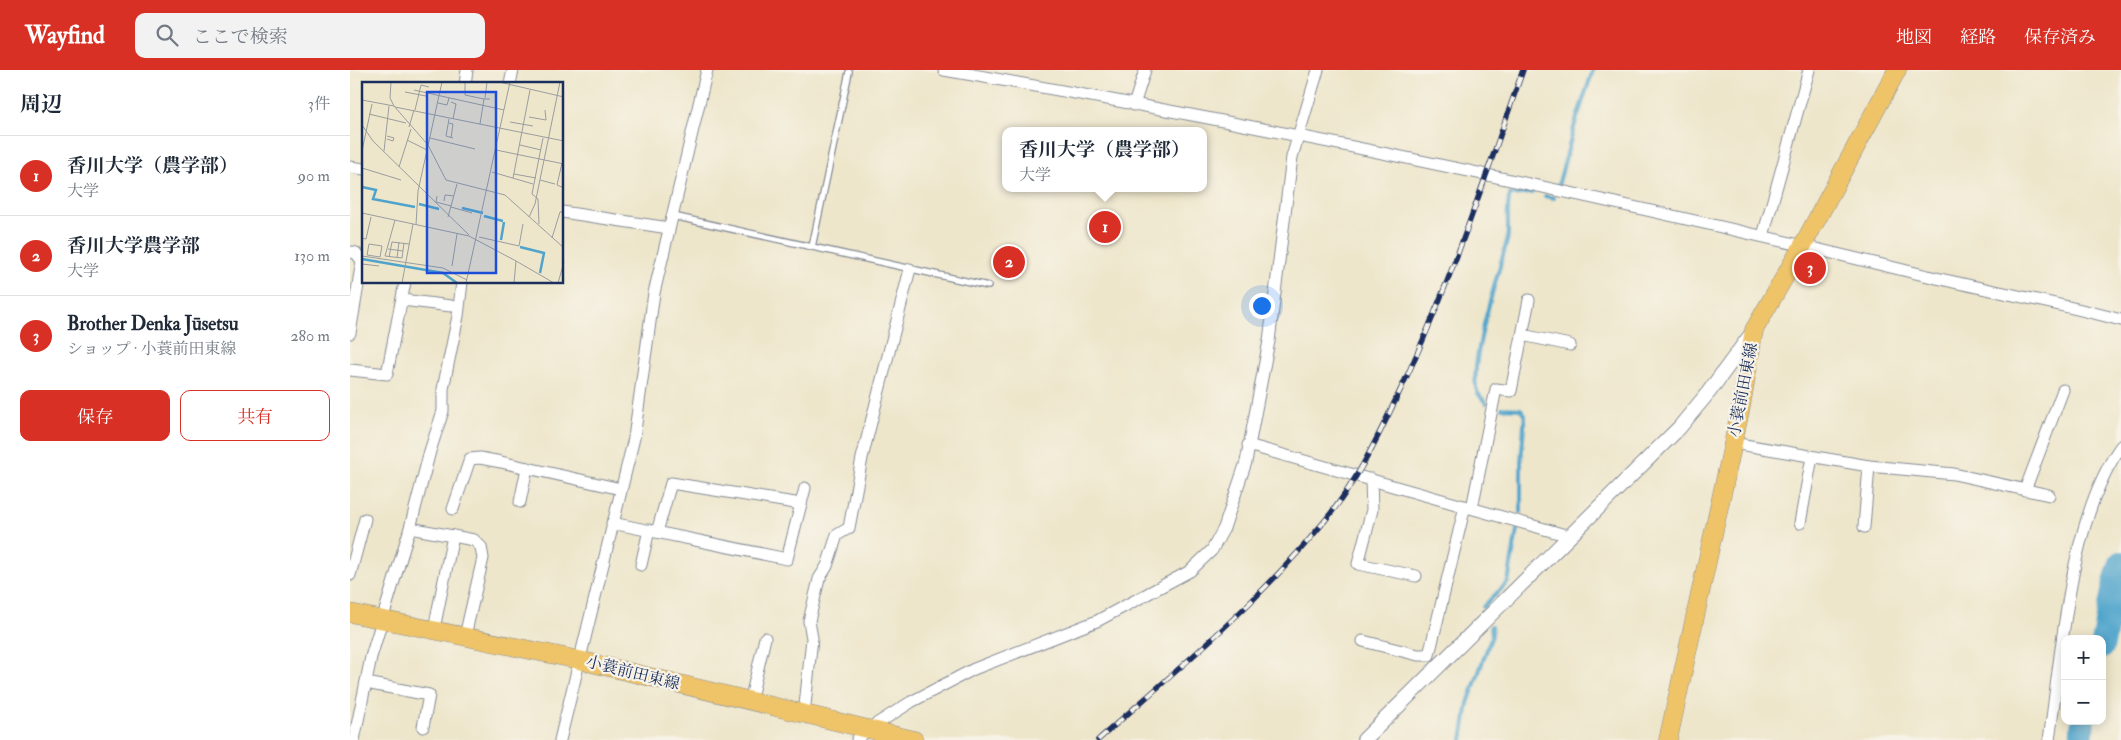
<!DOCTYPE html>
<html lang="ja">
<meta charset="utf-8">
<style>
:root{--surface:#fff;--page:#f2f2f3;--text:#1f2937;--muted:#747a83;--line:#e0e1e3;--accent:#d93025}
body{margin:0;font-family:"IM FELL Double Pica","Noto Serif JP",serif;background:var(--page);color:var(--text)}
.controls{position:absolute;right:15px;bottom:15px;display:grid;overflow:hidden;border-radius:10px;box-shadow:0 2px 12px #0003}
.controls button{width:45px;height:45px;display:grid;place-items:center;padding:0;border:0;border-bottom:1px solid var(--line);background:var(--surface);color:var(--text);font:25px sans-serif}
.you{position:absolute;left:911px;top:235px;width:18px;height:18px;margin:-12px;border:4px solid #fff;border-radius:50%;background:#1a73e8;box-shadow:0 0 0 8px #1a73e833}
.badge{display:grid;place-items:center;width:32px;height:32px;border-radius:50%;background:var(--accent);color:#fff;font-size:16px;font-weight:700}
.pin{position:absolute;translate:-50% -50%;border:2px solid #fff;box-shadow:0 1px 5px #0006}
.popup{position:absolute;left:652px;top:57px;width:205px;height:65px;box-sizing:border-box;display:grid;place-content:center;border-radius:10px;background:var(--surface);filter:drop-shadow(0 1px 4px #0005);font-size:16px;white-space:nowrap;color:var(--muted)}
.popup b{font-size:19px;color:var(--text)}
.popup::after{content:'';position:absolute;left:50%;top:100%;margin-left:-10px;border:10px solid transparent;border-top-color:var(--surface)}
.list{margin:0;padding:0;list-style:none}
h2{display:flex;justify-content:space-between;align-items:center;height:65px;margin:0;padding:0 20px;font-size:21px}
h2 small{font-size:16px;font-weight:400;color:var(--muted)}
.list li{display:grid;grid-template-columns:32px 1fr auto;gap:15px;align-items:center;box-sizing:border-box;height:80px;padding:0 20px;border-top:1px solid var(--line)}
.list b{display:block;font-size:19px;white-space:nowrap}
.list p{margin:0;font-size:16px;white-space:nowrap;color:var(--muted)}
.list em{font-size:16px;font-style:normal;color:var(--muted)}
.actions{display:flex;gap:10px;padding:15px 20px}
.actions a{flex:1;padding:11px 0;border:1px solid var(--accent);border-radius:10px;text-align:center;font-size:18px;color:var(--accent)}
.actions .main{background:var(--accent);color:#fff}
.icon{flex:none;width:28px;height:28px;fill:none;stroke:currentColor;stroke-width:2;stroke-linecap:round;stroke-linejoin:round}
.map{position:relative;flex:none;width:1771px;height:670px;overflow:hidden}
header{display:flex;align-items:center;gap:30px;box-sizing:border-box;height:70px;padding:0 25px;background:var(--accent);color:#fff}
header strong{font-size:24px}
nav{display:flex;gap:28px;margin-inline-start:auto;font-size:18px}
.search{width:350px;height:45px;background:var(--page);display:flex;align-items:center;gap:12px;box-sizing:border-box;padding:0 18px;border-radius:10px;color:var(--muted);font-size:19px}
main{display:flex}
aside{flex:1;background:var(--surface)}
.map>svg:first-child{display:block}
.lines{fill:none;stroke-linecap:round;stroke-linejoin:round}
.stream{stroke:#50a4cc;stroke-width:4}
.river{stroke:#50a4cc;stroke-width:24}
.service-casing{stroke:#848a94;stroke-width:8}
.minor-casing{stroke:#848a94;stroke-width:13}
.tertiary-casing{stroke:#848a94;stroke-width:16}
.primary-casing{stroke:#848a94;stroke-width:19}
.service{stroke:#fff;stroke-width:5.5}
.minor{stroke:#fff;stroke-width:11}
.tertiary{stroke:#fff;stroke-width:14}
.primary{stroke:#efc469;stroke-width:18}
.rail-casing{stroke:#1b2f5e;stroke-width:5.5}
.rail{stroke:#f7f3e8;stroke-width:4;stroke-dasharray:11;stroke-linecap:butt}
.labels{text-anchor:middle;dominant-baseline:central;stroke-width:4.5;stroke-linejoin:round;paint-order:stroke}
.street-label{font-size:16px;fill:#1b2f5e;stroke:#f7f3e8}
.inset-river{fill:none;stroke:#50a4cc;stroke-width:2.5}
.inset-road{fill:none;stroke:#9a9d9f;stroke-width:1}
.view{fill:#1d4ed8;fill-opacity:0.15;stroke:#1d4ed8;stroke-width:2.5}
.inset-edge{fill:none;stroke:#1b2f5e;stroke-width:2.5}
</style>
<header>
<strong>Wayfind</strong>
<div class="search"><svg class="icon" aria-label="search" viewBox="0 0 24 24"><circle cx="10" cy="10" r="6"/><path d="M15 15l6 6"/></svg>ここで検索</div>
<nav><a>地図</a><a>経路</a><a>保存済み</a></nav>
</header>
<main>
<aside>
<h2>周辺<small>3件</small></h2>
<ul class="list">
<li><span class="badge">1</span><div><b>香川大学（農学部）</b><p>大学</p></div><em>90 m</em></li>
<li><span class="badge">2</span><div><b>香川大学農学部</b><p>大学</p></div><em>130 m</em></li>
<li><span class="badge">3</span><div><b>Brother Denka Jūsetsu</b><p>ショップ · 小蓑前田東線</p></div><em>280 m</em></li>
</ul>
<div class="actions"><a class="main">保存</a><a>共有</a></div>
</aside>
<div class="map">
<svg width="1771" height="670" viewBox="0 0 1771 670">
<rect width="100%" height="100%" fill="#f7f3e8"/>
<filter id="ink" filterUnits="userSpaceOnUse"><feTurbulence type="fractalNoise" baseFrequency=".02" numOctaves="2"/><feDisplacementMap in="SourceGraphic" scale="10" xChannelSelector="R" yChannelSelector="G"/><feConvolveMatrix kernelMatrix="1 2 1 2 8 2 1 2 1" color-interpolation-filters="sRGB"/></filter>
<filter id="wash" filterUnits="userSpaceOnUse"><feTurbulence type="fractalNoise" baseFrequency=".0096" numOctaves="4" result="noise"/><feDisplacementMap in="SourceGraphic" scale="20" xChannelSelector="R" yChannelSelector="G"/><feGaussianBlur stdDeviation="1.12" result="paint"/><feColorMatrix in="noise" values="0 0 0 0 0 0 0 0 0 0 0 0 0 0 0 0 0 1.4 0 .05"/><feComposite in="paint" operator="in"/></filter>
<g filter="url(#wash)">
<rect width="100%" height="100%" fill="#eee6cb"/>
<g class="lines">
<g class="stream">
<polyline points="1208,116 1225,54 1243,0"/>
<polyline points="1195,126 1204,128"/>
<path d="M1136 333C1133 329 1128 325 1127 321 1118 294 1149 202 1157 171 1160 156 1155 140 1160 125L1182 123"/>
<polyline points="1152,338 1171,339 1175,345 1171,391 1171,442"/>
<polyline points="1133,537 1158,512 1167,460"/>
<polyline points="1112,670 1118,633 1142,565 1141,556"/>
</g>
<g class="river">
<path d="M1752 577C1759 549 1761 520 1771 493"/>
<polyline points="1731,670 1733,651"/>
</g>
</g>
</g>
<g filter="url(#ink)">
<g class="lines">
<defs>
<g id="service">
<polyline points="323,146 638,216"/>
<polyline points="462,177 499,2"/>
</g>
<g id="minor">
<path d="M594 0C926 57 1255 127 1582 207 1645 222 1709 233 1771 250"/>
<polyline points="115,14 117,0"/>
<polyline points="160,14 163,0"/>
<polyline points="784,35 795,0"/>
<polyline points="0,97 14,99"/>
<polyline points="212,142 319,158"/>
<polyline points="1413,166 1459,0"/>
<polyline points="0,182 6,183 12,191 0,263"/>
<polyline points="52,230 101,236"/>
<polyline points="1172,265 1220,275"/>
<polyline points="0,300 37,304 55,212"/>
<polyline points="1383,373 1519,396 1604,404 1699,425"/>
<polyline points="898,375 1219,466"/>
<polyline points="1021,409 1022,440 1008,494 1066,506"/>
<polyline points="1675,420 1713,320"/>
<polyline points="170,432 177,398"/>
<polyline points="1122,438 1146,319 1161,321 1179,230"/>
<polyline points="103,439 120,389 130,388 151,392 271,419"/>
<polyline points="262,453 437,489 455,418"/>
<polyline points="1450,453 1462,387"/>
<polyline points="1514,457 1519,396"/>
<polyline points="60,458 124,470 131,477 133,488 115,566"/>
<polyline points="307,462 321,413 451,434"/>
<polyline points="291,495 299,460"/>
<polyline points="0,505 15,449"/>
<polyline points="84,559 103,466"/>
<polyline points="1013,571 1068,585 1079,585 1115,436"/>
<polyline points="16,613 79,625 73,657"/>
<polyline points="400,632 415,568"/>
<polyline points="454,645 462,568 459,551 469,509 477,496 487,465 499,458 512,388 560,199"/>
<polyline points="4,670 21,587 60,458 80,381 93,341 93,319 108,246 112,212"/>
<polyline points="210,670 284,368 304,223 357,0"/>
<polyline points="507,670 517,660 561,632 624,599 747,551 812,516 840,501 862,480 874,458 896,392 919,271 942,87 968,0"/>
<path d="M1699 670C1712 582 1719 450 1771 376"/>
</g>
<polyline id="tertiary" points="1014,670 1329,358 1358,323 1403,262"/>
<g id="primary">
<polyline points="0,543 229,590 564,670"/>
<polyline points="1318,670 1391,337 1404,260 1453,175 1547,0"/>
</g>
</defs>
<use href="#service" class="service-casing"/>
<use href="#minor" class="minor-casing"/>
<use href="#tertiary" class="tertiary-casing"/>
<use href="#primary" class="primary-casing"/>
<use href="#service" class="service"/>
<use href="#minor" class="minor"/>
<use href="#tertiary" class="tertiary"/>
<use href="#primary" class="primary"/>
<defs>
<path id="rail" d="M748 670C826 601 907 534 973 453 1005 415 1026 371 1047 327 1098 222 1134 110 1173 0"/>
</defs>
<use href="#rail" class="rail-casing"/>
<use href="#rail" class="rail"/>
</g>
</g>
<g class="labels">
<g class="street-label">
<text transform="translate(1393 320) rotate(-79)">小蓑前田東線</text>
<text transform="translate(283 603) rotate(14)">小蓑前田東線</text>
</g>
</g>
<g transform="translate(12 12)">
<rect width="201" height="201" fill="#eee6cb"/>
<path class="inset-river" d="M0 105 14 108 11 117 53 125M57 122 77 127M100 126 121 131M122 134 141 139M139 158 142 140M158 165 182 171 178 191M0 177 81 191 95 201"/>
<path class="inset-road" d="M29 0 28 16 32 24 66 63 84 98 143 113 202 166M103 0V13L122 17M137 0 202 15M52 8 142 28M43 10 64 14M123 16 125 0M0 18 32 24M89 20 94 22 91 37M76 21 85 23 87 16M33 25 202 59M53 28 59 3 67 5M7 32 44 41M167 35 184 38 183 28M87 37 84 54 91 56M148 40 171 44M87 41 91 42 89 56M118 42 122 17H128M0 43 11 59 107 153M47 45 52 28M68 56 113 67M25 57 31 59 32 56 25 54M45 58 65 68M158 63 179 68M134 68 202 82M0 69 10 22M22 69 27 24M177 76 181 56M200 81 195 103 202 106M37 85 49 47M0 86 39 98M130 90 171 102M152 92 174 96M151 96 168 8M178 98 193 102M75 114 74 120 89 124M82 119 83 113 92 114M89 125 110 131M0 131 107 154 154 179 152 201M86 135 95 102M167 135 173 122 198 0M33 138 23 174 40 176 42 161M177 142 176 117 170 112 177 76M54 143 56 109 80 0M117 155 157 164 161 142M0 156 4 157 9 135M190 156 198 130H202M7 162 20 164 18 175 5 173ZM26 167 41 169M0 174 81 186 105 198M27 175 30 160 47 162M35 176 37 160M154 179 192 201M0 182 17 184M90 184 95 152M40 201 51 142M104 201 148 0M196 201 202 180"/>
<path class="view" d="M65 10H134V191H65Z"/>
<rect width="201" height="201" class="inset-edge"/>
</g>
</svg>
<div class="controls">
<button>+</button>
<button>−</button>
</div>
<div class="you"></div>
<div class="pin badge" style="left:755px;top:157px">1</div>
<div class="popup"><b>香川大学（農学部）</b>大学</div>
<div class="pin badge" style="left:659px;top:192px">2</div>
<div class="pin badge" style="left:1460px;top:198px">3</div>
</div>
</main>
